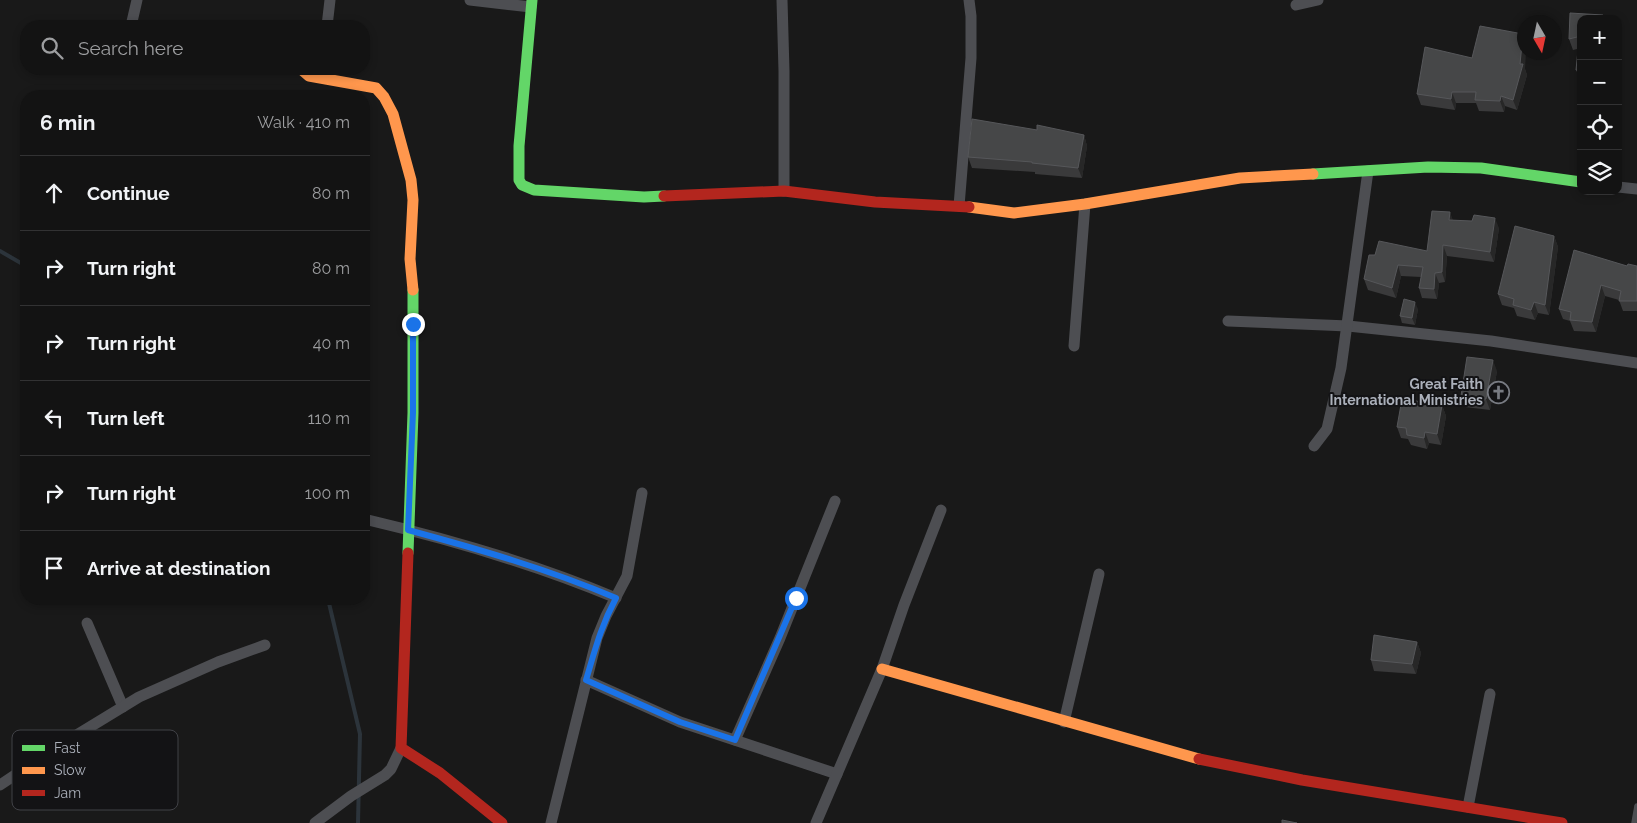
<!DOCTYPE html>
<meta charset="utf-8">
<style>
:root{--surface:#131313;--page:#202021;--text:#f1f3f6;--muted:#9d9ea0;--line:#323233}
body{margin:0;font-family:Raleway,sans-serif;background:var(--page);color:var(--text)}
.controls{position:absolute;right:15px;top:15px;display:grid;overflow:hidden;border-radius:10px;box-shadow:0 2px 8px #0003}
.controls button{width:45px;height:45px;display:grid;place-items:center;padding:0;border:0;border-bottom:1px solid var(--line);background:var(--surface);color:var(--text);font:25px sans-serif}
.compass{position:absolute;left:1517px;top:15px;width:45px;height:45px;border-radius:50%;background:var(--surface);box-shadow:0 2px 8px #0003;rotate:171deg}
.stop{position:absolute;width:15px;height:15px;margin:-11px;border:4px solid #1a73e8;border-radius:50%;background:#fff}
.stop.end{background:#1a73e8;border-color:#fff;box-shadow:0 1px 5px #0008}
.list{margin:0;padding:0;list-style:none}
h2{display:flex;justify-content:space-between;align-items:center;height:65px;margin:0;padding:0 20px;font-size:21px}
h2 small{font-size:16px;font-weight:400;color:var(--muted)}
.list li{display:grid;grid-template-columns:32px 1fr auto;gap:15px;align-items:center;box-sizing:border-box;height:75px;padding:0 20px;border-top:1px solid var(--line)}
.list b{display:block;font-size:19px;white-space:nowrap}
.list em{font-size:16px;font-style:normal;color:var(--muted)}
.icon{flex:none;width:28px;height:28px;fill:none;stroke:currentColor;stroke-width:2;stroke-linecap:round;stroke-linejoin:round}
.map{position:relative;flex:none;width:1637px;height:823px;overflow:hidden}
.search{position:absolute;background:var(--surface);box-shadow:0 2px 8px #0003;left:20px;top:20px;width:350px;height:55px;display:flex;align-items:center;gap:12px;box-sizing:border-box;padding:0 18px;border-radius:20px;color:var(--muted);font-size:19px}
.panel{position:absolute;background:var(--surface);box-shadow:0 2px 8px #0003;left:20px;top:90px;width:350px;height:515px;border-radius:20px}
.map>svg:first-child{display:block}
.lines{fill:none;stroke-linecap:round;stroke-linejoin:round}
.stream{stroke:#2c343b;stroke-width:4}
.lane{stroke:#4d4e52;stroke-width:5.5}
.street{stroke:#4d4e52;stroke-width:11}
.fast{stroke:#63d668;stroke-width:11}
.slow{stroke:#ff974d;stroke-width:11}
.jam{stroke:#b3261e;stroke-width:11}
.wall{fill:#3a3a3b}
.shaded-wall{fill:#272727}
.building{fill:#464748;stroke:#56575a}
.route{stroke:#1a73e8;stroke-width:6}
.labels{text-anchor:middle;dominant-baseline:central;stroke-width:4;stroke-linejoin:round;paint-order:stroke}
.poi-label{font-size:14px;font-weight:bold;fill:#abb0ba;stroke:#131315;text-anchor:end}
.key{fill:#131315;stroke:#414247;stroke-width:1}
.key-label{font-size:14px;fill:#abb0ba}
</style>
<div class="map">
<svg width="1637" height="823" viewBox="0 0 1637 823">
<rect width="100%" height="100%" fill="#191919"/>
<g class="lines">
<g class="stream">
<polyline points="0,251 26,266"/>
<polyline points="328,599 360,734 358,823"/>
</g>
<polyline class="lane" points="1634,823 1637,806"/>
<g class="street">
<polyline points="470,0 531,7"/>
<polyline points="782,0 784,71 784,191"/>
<polyline points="1296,5 1318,0"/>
<polyline points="131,26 137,0"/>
<polyline points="327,26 330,0"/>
<polyline points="1618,187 1637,189"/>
<polyline points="959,206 971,58 971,16 969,0"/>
<polyline points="1228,321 1348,326 1491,341 1637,363"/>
<polyline points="1074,346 1085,204"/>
<polyline points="1314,446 1327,429 1341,368 1368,171"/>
<path d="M364 519C449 539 535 564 616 598"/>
<polyline points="87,623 123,707"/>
<polyline points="586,680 680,722 837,774"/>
<polyline points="1064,722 1099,574"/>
<polyline points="735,740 780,638 835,501"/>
<polyline points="0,785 57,747 139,697 218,662 265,645"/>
<polyline points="1468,807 1490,694"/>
<polyline points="315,823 351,796 385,775 391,769 401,748"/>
<polyline points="551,823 597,638 606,616 627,576 642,493"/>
<polyline points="816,823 882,669 904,605 941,510"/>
</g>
<g class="fast">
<polyline points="532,0 519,146 519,180 522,185 534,190 644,197 664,196"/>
<polyline points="1313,174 1428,167 1481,168 1581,182"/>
<polyline points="408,553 413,413 413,290"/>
</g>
<g class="slow">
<polyline points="301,69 309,76 376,88 384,97 393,114 411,180 413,200 410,259 413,290"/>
<polyline points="969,207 1014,213 1085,204 1240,178 1313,174"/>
<polyline points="882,669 1199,759"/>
</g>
<g class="jam">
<polyline points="664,196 784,191 875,202 969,207"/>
<polyline points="408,553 401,748 440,773 502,823"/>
<polyline points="1199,759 1302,780 1562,823"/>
</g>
</g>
<g class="wall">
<polygon points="1581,19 1581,48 1573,50 1569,39"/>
<polygon points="1523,34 1524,39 1525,69 1527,75 1517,110 1505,106 1504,112 1479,111 1476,103 1456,103 1455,110 1421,105 1417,94 1472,58"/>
<polygon points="1581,50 1581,78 1579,77 1576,70"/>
<polygon points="1037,130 1084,135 1087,146 1082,178 1035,174 1035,172 972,168 968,157"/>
<polygon points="1453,220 1499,228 1494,262 1447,256 1445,282 1439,283 1437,299 1422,298 1419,288 1421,277 1401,276 1396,298 1368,290 1364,279 1375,255 1427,251"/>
<polygon points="1554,236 1558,247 1549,315 1538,313 1535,320 1517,316 1514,308 1502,305 1498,294"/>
<polygon points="1627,266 1637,266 1637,311 1623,311 1619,300 1605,296 1596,332 1574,331 1570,321 1563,319 1559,309"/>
<polygon points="1418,309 1415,325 1402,323 1400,316"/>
<polygon points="1497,371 1490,410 1465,407 1461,396"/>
<polygon points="1442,405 1446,416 1441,445 1429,443 1427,449 1411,445 1408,439 1401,438 1397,427"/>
<polygon points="1417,642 1421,653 1416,674 1374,671 1371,660"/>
</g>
<g class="shaded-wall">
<polygon points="1523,34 1524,39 1524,52 1526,52 1525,69 1527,75 1517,110 1513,100 1520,64"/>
<polygon points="1452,92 1456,103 1455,110 1451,99"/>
<polygon points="1501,96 1505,106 1504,112 1500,101"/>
<polygon points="1084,135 1087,146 1082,178 1078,168"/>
<polygon points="1450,212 1454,223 1449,220"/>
<polygon points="1495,218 1499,228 1494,262 1490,252"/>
<polygon points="1554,236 1558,247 1549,315 1545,305"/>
<polygon points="1443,245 1447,256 1445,282 1442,272"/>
<polygon points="1398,265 1401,276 1396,298 1392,288"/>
<polygon points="1435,273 1439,283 1437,299 1434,289"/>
<polygon points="1601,285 1605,296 1596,332 1592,322"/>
<polygon points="1415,302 1418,309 1415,325 1412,318"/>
<polygon points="1534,302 1538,313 1535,320 1531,310"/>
<polygon points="1493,360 1497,371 1490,410 1486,399"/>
<polygon points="1442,405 1446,416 1441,445 1437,434"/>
<polygon points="1425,432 1429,443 1427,449 1424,438"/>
<polygon points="1417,642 1421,653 1416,674 1412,664"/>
</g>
<g class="building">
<polygon points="1570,13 1603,15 1603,19 1581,19 1581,36 1569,39"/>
<polygon points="1480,26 1523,34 1520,64 1523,64 1513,100 1501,96 1500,101 1475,100 1476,92 1452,92 1451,99 1417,94 1425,47 1472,58"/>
<polygon points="1578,50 1581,50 1581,71 1576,70"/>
<polygon points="972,119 1037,130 1037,125 1084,135 1078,168 1032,163 1032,162 968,157"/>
<polygon points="1432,211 1450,212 1449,220 1472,221 1474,215 1495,218 1490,252 1443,245 1442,272 1435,273 1434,289 1419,288 1423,267 1398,265 1392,288 1364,279 1369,255 1375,255 1379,241 1427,251"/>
<polygon points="1515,226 1554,236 1545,305 1534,302 1531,310 1513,305 1514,299 1498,294"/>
<polygon points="1574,250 1627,266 1628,264 1637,266 1637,301 1619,301 1621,291 1601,285 1592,322 1570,320 1571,312 1559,309"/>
<polygon points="1404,299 1415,302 1412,318 1400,316"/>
<polygon points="1467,357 1493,360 1486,399 1461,396"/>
<polygon points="1402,399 1442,405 1437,434 1425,432 1424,438 1407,435 1406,428 1397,427"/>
<polygon points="1374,635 1417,642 1412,664 1371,660"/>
<polygon points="1282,820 1297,823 1282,823"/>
</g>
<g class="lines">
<path class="route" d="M413 324V412L408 530C478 549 548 569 616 598 601 626 595 650 586 680L680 722 735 740 796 598"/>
</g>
<defs>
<symbol id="church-ring" viewBox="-11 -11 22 22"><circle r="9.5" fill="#131315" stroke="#787b82" stroke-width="1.5"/><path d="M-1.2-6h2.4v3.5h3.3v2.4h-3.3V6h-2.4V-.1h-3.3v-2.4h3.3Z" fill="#787b82"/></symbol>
</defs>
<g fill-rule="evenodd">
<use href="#church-ring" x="1486" y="380" width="25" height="25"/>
</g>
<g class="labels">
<g class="poi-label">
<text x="1483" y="384">Great Faith<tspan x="1483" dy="16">International Ministries</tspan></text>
</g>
</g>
<rect x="12" y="730" width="166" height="80" rx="8" class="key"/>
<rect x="22" y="745" width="23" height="6" fill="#63d668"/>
<rect x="22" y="767" width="23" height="7" fill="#ff974d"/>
<rect x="22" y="790" width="23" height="6" fill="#b3261e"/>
<g class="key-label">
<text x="54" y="753">Fast</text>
<text x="54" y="775">Slow</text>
<text x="54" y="798">Jam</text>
</g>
</svg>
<div class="controls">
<button>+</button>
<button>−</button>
<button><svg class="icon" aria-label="locate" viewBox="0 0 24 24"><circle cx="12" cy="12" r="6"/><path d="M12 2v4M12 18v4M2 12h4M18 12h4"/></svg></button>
<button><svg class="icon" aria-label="layers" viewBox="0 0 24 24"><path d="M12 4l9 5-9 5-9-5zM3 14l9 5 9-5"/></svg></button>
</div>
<svg class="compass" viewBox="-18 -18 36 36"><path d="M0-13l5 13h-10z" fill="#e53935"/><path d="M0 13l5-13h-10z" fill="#9d9ea0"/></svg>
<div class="stop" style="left:796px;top:598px"></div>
<div class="stop end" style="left:413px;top:324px"></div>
<div class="search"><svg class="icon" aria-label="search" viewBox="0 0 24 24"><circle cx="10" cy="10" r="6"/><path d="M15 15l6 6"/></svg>Search here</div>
<section class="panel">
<h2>6 min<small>Walk · 410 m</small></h2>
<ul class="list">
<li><svg class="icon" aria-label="ahead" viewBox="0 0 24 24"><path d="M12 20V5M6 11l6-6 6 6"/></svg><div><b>Continue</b></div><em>80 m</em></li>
<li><svg class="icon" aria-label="right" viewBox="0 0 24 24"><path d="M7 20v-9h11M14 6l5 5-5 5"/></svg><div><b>Turn right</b></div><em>80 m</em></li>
<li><svg class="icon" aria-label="right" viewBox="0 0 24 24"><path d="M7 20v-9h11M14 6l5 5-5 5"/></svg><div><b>Turn right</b></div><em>40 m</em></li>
<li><svg class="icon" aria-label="left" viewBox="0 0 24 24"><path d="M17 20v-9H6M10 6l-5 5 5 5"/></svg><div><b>Turn left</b></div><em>110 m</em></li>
<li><svg class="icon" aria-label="right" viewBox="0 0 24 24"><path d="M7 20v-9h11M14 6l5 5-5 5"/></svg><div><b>Turn right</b></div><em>100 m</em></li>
<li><svg class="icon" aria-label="arrive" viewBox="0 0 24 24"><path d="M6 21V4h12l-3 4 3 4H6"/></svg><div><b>Arrive at destination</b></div></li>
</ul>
</section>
</div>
